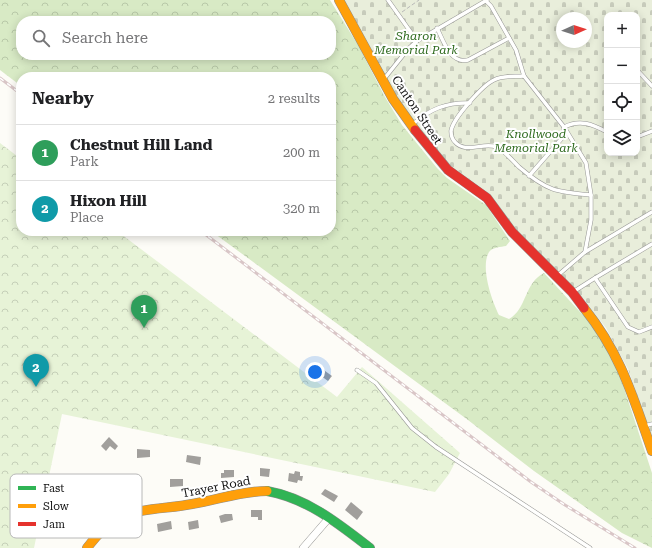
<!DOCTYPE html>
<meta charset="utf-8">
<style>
:root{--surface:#fff;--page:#f2f2f2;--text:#202124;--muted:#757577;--line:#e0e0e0;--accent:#ea580c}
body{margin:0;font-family:"Roboto Serif",serif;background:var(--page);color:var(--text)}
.controls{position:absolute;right:12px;top:12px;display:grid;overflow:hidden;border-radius:8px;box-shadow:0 2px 10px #0003}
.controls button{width:36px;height:36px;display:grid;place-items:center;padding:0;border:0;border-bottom:1px solid var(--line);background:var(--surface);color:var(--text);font:20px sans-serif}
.compass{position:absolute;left:556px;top:12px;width:36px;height:36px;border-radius:50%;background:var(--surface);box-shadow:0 2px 10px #0003;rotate:87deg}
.you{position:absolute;left:315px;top:372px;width:14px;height:14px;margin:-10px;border:3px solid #fff;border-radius:50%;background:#1a73e8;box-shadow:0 0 0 6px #1a73e833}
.badge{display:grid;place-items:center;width:26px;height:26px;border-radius:50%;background:var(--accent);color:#fff;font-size:13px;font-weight:700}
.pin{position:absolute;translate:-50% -33px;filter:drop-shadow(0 1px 2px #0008)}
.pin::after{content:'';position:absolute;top:21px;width:14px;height:12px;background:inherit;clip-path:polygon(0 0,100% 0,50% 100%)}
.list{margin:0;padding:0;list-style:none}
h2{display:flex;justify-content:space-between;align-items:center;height:52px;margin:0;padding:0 16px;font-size:17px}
h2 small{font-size:13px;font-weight:400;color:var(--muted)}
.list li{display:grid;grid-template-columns:26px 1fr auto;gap:12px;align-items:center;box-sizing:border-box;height:56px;padding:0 16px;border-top:1px solid var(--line)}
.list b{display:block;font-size:15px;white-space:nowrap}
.list p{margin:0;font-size:13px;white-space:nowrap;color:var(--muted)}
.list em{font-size:13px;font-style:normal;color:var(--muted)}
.icon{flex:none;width:22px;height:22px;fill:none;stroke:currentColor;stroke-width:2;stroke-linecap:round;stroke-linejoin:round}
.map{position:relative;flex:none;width:652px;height:548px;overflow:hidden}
.search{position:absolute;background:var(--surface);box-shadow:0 2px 10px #0003;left:16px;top:16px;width:320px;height:44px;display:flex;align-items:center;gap:10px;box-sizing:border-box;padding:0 14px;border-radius:16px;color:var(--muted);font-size:15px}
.panel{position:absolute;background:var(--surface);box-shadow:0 2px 10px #0003;left:16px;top:72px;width:320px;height:164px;border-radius:16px}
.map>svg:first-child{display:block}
.forest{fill:url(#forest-crowns);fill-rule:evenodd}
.cemetery{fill:url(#cemetery-stones);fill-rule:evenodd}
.park{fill:url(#park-crowns)}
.building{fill:#a19f9c}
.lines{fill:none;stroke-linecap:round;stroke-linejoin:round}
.lane-casing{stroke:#979795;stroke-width:4.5}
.street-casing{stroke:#979795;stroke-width:8}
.fast-casing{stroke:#8e8d8b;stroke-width:10}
.slow-casing{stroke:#8e8d8b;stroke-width:10}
.jam-casing{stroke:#8e8d8b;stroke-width:10}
.path{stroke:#b9b9b8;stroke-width:1;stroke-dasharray:4 2;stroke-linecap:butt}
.lane{stroke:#fffffe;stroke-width:3.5}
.street{stroke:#fffffe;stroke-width:7}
.fast{stroke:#30b455;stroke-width:9}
.slow{stroke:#ff9f0a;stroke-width:9}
.jam{stroke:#e5322d;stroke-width:9}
.rail-casing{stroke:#d9c6c7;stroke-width:3}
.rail{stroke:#fff;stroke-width:1.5;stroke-dasharray:4.5;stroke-linecap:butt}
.labels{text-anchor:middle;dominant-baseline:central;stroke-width:4;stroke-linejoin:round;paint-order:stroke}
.park-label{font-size:12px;font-style:italic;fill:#2f6b1f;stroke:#fff}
.street-label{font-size:12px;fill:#111;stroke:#fff}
.key{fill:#fff;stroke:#b8b8b8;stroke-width:1}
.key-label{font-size:11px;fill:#111}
</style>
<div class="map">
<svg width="652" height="548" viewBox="0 0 652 548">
<defs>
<pattern id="forest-crowns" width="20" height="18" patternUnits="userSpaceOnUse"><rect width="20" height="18" fill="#d8eac5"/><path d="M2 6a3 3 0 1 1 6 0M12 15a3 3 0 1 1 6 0" fill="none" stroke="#b8c8a8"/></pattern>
<pattern id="cemetery-stones" width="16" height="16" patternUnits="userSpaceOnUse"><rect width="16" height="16" fill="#e9eedb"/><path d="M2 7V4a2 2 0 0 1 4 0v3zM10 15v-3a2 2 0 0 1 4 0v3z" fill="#c7cbbb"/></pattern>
<pattern id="park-crowns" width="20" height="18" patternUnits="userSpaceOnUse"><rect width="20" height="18" fill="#e7f3d7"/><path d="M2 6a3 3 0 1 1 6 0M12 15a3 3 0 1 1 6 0" fill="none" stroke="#c5cfb8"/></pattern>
</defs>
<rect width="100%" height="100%" fill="#fdfcf7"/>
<path class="forest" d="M0 0H330L358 45 385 97 402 125 437 168 447 178 486 205 510 241 506 246C501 247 493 247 489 252 480 267 492 301 499 315L509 319C527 309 524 283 544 273L593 326 618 370 652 473V548L622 533 534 471 468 420 211 231H331V77H21V86L0 70ZM21 21H331V55H21Z"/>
<path class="cemetery" d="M344 0H652V437L628 369 606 328 583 298 560 273 522 237 486 191 451 166 429 142 396 96ZM607 15H637V153H607ZM562 18H586V42H562Z"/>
<polygon class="park" points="0,143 21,159 21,231 117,231 337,397 362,367 460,453 449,474 435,492 62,414 34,548 0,548"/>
<g class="building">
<polygon points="321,368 332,376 328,381 317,373"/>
<polygon points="109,437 118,446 115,450 110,446 106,451 101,446"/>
<polygon points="137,449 150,450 150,457 137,458"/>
<polygon points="187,455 201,457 200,465 186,462"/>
<polygon points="260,468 270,469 269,477 260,476"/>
<polygon points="224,470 234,470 234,477 221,478 221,473 224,473"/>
<polygon points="295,471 300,472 300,476 303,476 302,481 298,480 297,483 288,481 289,473 294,474"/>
<polygon points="170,479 183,479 183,486 170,487"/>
<polygon points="325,489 338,496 334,502 321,494"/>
<polygon points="351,502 363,512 357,520 345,510"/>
<polygon points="251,510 262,510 262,520 258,520 258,517 251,517"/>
<polygon points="225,514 232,514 233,520 221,523 219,516"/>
<polygon points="198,520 199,528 189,530 188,522"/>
<polygon points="171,521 172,529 158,532 157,524"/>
</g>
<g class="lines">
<defs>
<g id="lane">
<polyline points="388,0 417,41 487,0"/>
<path d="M486 1 491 6 516 50 524 76 564 127C580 119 592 124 607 132"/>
<path d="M437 28C444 42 450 64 468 60L509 38"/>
<polyline points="637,70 652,86"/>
<path d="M524 76C514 77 503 75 494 80 483 85 453 118 451 131 451 135 452 139 455 142 465 154 484 142 496 147 504 150 513 161 519 167 547 191 556 192 591 195L586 163 564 127 563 137 529 176"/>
<polyline points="384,79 408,49 417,41"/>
<path d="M413 124C430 109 447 102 470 103"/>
<polyline points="637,137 652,131"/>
<polyline points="585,252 591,220 591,195"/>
<polyline points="557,276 585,252 652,212"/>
<polyline points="595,278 652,244"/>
<polyline points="573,292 595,278 628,327 639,332 652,327"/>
<polyline points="357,370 376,383 412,428 436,447 590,548"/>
<polyline points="644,426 652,424"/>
</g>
<polyline id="street" points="303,548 329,518"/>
<path id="fast" d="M267 491C307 498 339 524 370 548"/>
<g id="slow">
<polyline points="339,0 393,99 415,130"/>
<path d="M584 308C621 354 633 397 652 451"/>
<path d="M87 548C95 537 106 526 118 519 140 507 168 509 192 504 218 500 241 491 267 491"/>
</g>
<polyline id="jam" points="415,130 448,170 487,198 512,232 572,292 584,308"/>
</defs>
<use href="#lane" class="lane-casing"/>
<use href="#street" class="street-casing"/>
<use href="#fast" class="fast-casing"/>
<use href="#slow" class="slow-casing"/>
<use href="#jam" class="jam-casing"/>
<polyline class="path" points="402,12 419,0"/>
<use href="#lane" class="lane"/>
<use href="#street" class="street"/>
<use href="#fast" class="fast"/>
<use href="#slow" class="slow"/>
<use href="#jam" class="jam"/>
<defs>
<g id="rail">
<polyline points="0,78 21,94"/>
<polyline points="201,231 531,482 565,505 635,548"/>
</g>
</defs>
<use href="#rail" class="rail-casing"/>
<use href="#rail" class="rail"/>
</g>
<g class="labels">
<g class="park-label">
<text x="416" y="36">Sharon<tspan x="416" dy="14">Memorial Park</tspan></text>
<text x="536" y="134">Knollwood<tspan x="536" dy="14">Memorial Park</tspan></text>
</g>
<g class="street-label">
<text transform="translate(417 110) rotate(56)">Canton Street</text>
<text transform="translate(216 487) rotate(-11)">Trayer Road</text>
</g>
</g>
<rect x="10" y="474" width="132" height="64" rx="6" class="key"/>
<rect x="18" y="486" width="18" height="4" fill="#30b455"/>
<rect x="18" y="504" width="18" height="4" fill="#ff9f0a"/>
<rect x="18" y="522" width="18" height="4" fill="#e5322d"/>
<g class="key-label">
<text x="43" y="492">Fast</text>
<text x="43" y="510">Slow</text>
<text x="43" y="528">Jam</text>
</g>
</svg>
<div class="controls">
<button>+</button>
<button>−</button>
<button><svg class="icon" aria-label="locate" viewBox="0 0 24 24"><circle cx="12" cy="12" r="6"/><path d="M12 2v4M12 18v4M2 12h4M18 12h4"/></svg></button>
<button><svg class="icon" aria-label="layers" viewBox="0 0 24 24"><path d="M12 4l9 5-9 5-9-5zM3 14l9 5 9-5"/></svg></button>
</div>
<svg class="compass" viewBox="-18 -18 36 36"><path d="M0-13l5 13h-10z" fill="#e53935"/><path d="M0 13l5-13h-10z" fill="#757577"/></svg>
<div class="you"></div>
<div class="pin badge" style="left:144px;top:328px;background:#2e9e5b">1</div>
<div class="pin badge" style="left:36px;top:387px;background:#0f9aa8">2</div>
<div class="search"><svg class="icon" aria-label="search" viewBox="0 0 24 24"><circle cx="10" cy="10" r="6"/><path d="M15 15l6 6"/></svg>Search here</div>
<section class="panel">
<h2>Nearby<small>2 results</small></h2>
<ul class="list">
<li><span class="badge" style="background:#2e9e5b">1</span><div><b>Chestnut Hill Land</b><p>Park</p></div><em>200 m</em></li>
<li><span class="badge" style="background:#0f9aa8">2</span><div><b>Hixon Hill</b><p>Place</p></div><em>320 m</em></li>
</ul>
</section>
</div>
